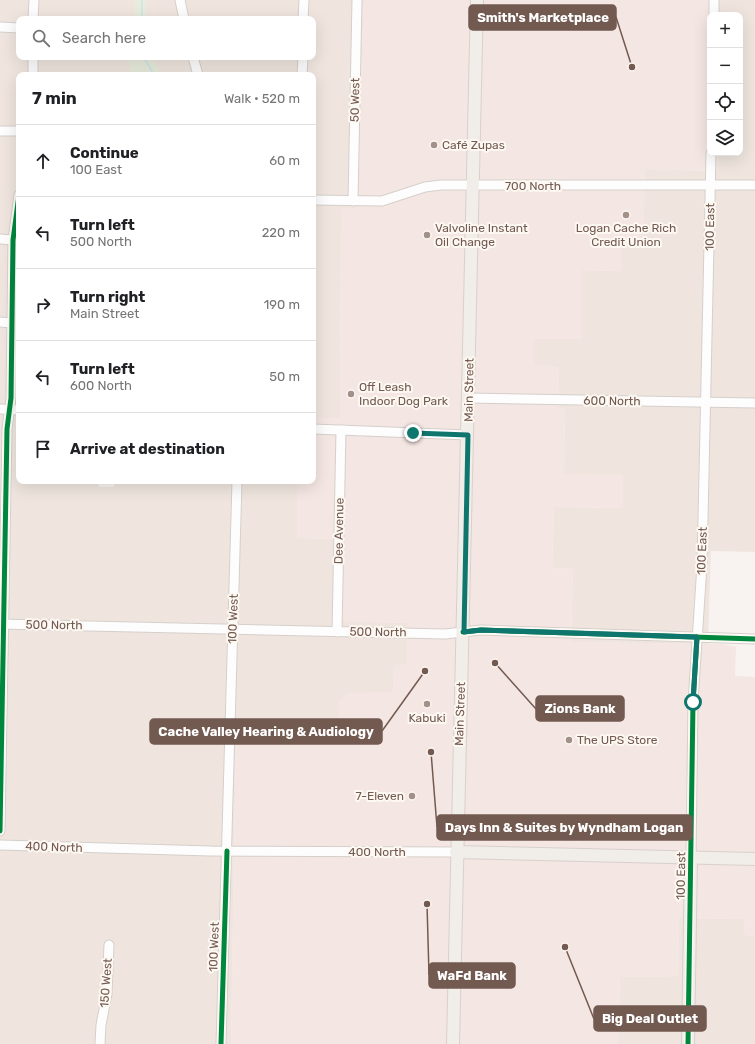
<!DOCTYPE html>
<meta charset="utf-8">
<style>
:root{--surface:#fff;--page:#f6f6f6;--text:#202124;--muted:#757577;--line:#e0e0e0}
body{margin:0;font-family:Rubik,sans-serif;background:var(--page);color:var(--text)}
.controls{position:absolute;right:12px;top:12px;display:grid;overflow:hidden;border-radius:8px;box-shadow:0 4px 16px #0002}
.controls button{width:36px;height:36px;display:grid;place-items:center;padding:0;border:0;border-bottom:1px solid var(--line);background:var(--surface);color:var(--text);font:20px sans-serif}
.stop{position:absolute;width:12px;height:12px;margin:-9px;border:3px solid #0f766e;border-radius:50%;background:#fff}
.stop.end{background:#0f766e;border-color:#fff;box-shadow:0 1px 4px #0008}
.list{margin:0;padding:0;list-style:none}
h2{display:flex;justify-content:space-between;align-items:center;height:52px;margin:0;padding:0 16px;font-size:17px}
h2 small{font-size:13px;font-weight:400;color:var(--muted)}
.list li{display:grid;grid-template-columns:26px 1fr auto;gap:12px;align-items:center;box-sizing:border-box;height:72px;padding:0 16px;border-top:1px solid var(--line)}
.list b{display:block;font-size:15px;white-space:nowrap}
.list p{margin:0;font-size:13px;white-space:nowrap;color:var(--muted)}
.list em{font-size:13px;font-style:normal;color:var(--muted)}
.icon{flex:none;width:22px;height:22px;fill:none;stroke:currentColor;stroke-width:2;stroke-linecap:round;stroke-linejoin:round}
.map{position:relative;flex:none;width:755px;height:1044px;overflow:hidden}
.search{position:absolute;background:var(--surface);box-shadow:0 4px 16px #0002;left:16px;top:16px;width:300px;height:44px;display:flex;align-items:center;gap:10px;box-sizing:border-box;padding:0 14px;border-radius:8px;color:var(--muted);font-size:15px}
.panel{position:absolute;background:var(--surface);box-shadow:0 4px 16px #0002;left:16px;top:72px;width:300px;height:412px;border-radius:8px}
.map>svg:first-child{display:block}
.residential{fill:#efe5de;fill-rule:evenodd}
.commercial{fill:#f4e6e2}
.green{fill:#e8ecdc}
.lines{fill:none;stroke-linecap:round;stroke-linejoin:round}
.stream{stroke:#d2e6e7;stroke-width:2}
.minor-casing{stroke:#d5cfcb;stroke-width:11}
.major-casing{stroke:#d8d0cd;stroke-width:14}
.minor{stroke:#fefdfd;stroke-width:9}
.major{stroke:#f1ede8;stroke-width:12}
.cycleway-casing{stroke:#fdf8f2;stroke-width:8}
.cycleway{stroke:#00873e;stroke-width:5}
.route{stroke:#0f766e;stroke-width:5}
.poi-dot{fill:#a29089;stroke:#fdf8f2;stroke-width:1.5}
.labels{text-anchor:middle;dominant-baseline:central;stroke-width:4;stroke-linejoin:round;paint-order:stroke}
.street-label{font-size:12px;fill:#735a51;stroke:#fdf8f2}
.poi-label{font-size:12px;fill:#735a51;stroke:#fdf8f2;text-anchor:start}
.leader{fill:none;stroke:#735a51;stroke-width:1.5}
.callout-dot{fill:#735a51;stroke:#fdf8f2;stroke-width:1.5}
.callout{fill:#735a51;stroke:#735a51;stroke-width:1.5}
.callout-label{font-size:13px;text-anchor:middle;font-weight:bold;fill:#fff}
</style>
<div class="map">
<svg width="755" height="1044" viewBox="0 0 755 1044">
<rect width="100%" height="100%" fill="#f8f3f0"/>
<g class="residential">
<path d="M0 0H364L356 208 341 210 340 419 313 418V75H19V481H98L99 487H114V481H297V538L345 539 343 621 408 623 407 665H394L393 692 338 703V732L236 729 231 1044H0ZM19 19H313V57H19Z"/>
<polygon points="719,0 755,0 755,552 711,551 708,644 571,642 573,569 552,568 554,507 623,508 622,475 564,475 565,408 558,408 559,367 534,366 534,339 582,339 582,270 621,271 621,247 643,247 645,169 717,171 718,153 740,153 740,15 719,15"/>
<polygon points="679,918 744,919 745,936 755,936 755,1044 618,1044 620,977 678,976"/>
</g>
<polygon class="commercial" points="364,0 719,0 719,15 710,15 710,153 718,153 717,171 645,169 643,247 621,247 621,271 582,270 582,339 534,339 534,366 559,367 558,408 565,408 564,474 623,475 623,508 554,507 552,568 573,569 571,642 722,644 736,647 735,676 755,677 755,936 745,936 744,919 679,918 678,976 620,977 618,1044 231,1044 236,729 338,732 338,703 347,693 393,692 394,665 407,664 407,623 342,621 345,539 297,538 297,481 313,481 313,418 340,418 341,209 356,208"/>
<g class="green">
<rect x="134" y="0" width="12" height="19"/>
<polygon points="129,57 152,57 159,69 159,75 130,75"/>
</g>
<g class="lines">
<g class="stream">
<polyline points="142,19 142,0"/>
<polyline points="144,57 154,75"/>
</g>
<defs>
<g id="minor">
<polyline points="180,0 184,19"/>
<polyline points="714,15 714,0"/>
<polyline points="33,19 34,0"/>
<polyline points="303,19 304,0"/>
<polyline points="0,27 19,28"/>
<polyline points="193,57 198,75"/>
<polyline points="33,75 33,57"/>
<polyline points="302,75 303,57"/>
<polyline points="0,131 19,131"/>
<polyline points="313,200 382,201 425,187 441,185 755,185"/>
<polyline points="353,201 357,0"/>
<polyline points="0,239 13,240"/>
<polyline points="0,322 12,323"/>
<polyline points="468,398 755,403"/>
<polyline points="0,409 19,410"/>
<polyline points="313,429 468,435"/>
<polyline points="0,624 445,634 481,630 755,639"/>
<polyline points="337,632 341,430"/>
<polyline points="0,831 7,429 11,398 13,240 19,195"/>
<polyline points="0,845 211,851 456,852"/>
<polyline points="691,858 693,702 702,565 711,153"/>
<polyline points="100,1044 101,1025 107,994 109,945"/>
<polyline points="221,1044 237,481"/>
</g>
<g id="major">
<polyline points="456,852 755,859"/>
<polyline points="453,1044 477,0"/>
<polyline points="688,1044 691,858"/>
</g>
</defs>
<use href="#minor" class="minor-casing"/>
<use href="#major" class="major-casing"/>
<use href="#minor" class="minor"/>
<use href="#major" class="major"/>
<defs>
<g id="cycleway">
<polyline points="463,632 481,630 755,639"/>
<polyline points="0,831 7,429 11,398 13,240 19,195"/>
<polyline points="221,1044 227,851"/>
<polyline points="688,1044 693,702 697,637"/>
</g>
</defs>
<use href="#cycleway" class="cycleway-casing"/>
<use href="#cycleway" class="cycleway"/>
</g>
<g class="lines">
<polyline class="route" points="413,433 468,435 464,632 481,630 697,637 693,702"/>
</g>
<g class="poi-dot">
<circle cx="434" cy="145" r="4"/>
<circle cx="626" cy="215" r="4"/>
<circle cx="427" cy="235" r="4"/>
<circle cx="351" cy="394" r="4"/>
<circle cx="427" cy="704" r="4"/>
<circle cx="569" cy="740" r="4"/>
<circle cx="412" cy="796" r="4"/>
</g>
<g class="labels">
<g class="street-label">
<text transform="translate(355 100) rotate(-89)">50 West</text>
<text x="533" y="186">700 North</text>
<text transform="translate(710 227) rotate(-89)">100 East</text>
<text transform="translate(469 390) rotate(-89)">Main Street</text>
<text transform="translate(612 401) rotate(1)">600 North</text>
<text transform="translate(339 531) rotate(-89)">Dee Avenue</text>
<text transform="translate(702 551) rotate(-88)">100 East</text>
<text transform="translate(233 619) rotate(-88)">100 West</text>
<text transform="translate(54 625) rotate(1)">500 North</text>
<text transform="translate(378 632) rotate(1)">500 North</text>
<text transform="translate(460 714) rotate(-88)">Main Street</text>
<text transform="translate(54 847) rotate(2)">400 North</text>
<text x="377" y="852">400 North</text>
<text transform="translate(681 876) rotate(-89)">100 East</text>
<text transform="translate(214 947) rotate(-88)">100 West</text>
<text transform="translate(106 983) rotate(-86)">150 West</text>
</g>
<g class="poi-label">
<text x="442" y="145">Café Zupas</text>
<text x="435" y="228">Valvoline Instant<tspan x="435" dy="14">Oil Change</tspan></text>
<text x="626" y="228" text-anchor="middle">Logan Cache Rich<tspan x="626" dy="14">Credit Union</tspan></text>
<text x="359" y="387">Off Leash<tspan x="359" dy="14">Indoor Dog Park</tspan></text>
<text x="427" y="718" text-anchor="middle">Kabuki</text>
<text x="577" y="740">The UPS Store</text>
<text x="404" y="796" text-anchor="end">7-Eleven</text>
</g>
</g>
<path class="leader" d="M632 67L616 17M495 663L536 709M425 671L382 731M431 752L437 827M427 904L429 975M565 947L594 1019"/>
<g class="callout-dot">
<circle cx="632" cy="67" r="4"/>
<circle cx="495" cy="663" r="4"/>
<circle cx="425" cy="671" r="4"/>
<circle cx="431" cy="752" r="4"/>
<circle cx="427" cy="904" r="4"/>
<circle cx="565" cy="947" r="4"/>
</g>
<g class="callout">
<rect x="469" y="5" width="147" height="25" rx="4"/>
<rect x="536" y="696" width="88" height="25" rx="4"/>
<rect x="150" y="719" width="232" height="25" rx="4"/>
<rect x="437" y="815" width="255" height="25" rx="4"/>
<rect x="429" y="963" width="86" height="25" rx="4"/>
<rect x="594" y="1006" width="112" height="25" rx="4"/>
</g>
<g class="callout-label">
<text x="543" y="22">Smith's Marketplace</text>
<text x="580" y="713">Zions Bank</text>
<text x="266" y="736">Cache Valley Hearing &amp; Audiology</text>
<text x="564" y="832">Days Inn &amp; Suites by Wyndham Logan</text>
<text x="472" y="980">WaFd Bank</text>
<text x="650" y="1023">Big Deal Outlet</text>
</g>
</svg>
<div class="controls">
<button>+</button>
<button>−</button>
<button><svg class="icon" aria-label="locate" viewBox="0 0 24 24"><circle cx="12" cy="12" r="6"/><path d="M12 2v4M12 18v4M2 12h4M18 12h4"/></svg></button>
<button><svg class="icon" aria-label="layers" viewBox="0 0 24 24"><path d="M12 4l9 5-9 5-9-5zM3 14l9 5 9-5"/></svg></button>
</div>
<div class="stop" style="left:693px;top:702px"></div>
<div class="stop end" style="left:413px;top:433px"></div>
<div class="search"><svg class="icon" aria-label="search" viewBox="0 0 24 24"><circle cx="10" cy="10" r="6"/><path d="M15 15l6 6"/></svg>Search here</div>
<section class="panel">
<h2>7 min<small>Walk · 520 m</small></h2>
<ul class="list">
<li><svg class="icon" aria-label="ahead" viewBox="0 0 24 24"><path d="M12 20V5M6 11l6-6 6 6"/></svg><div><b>Continue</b><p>100 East</p></div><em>60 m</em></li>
<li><svg class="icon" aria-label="left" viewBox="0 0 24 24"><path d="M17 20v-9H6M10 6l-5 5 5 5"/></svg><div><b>Turn left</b><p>500 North</p></div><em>220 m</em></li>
<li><svg class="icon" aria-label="right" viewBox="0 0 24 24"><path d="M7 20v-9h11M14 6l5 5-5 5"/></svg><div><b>Turn right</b><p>Main Street</p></div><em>190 m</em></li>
<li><svg class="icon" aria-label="left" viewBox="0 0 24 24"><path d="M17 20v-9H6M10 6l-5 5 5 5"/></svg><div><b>Turn left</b><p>600 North</p></div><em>50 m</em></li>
<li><svg class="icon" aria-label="arrive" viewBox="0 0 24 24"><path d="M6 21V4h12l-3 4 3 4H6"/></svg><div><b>Arrive at destination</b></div></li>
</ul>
</section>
</div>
